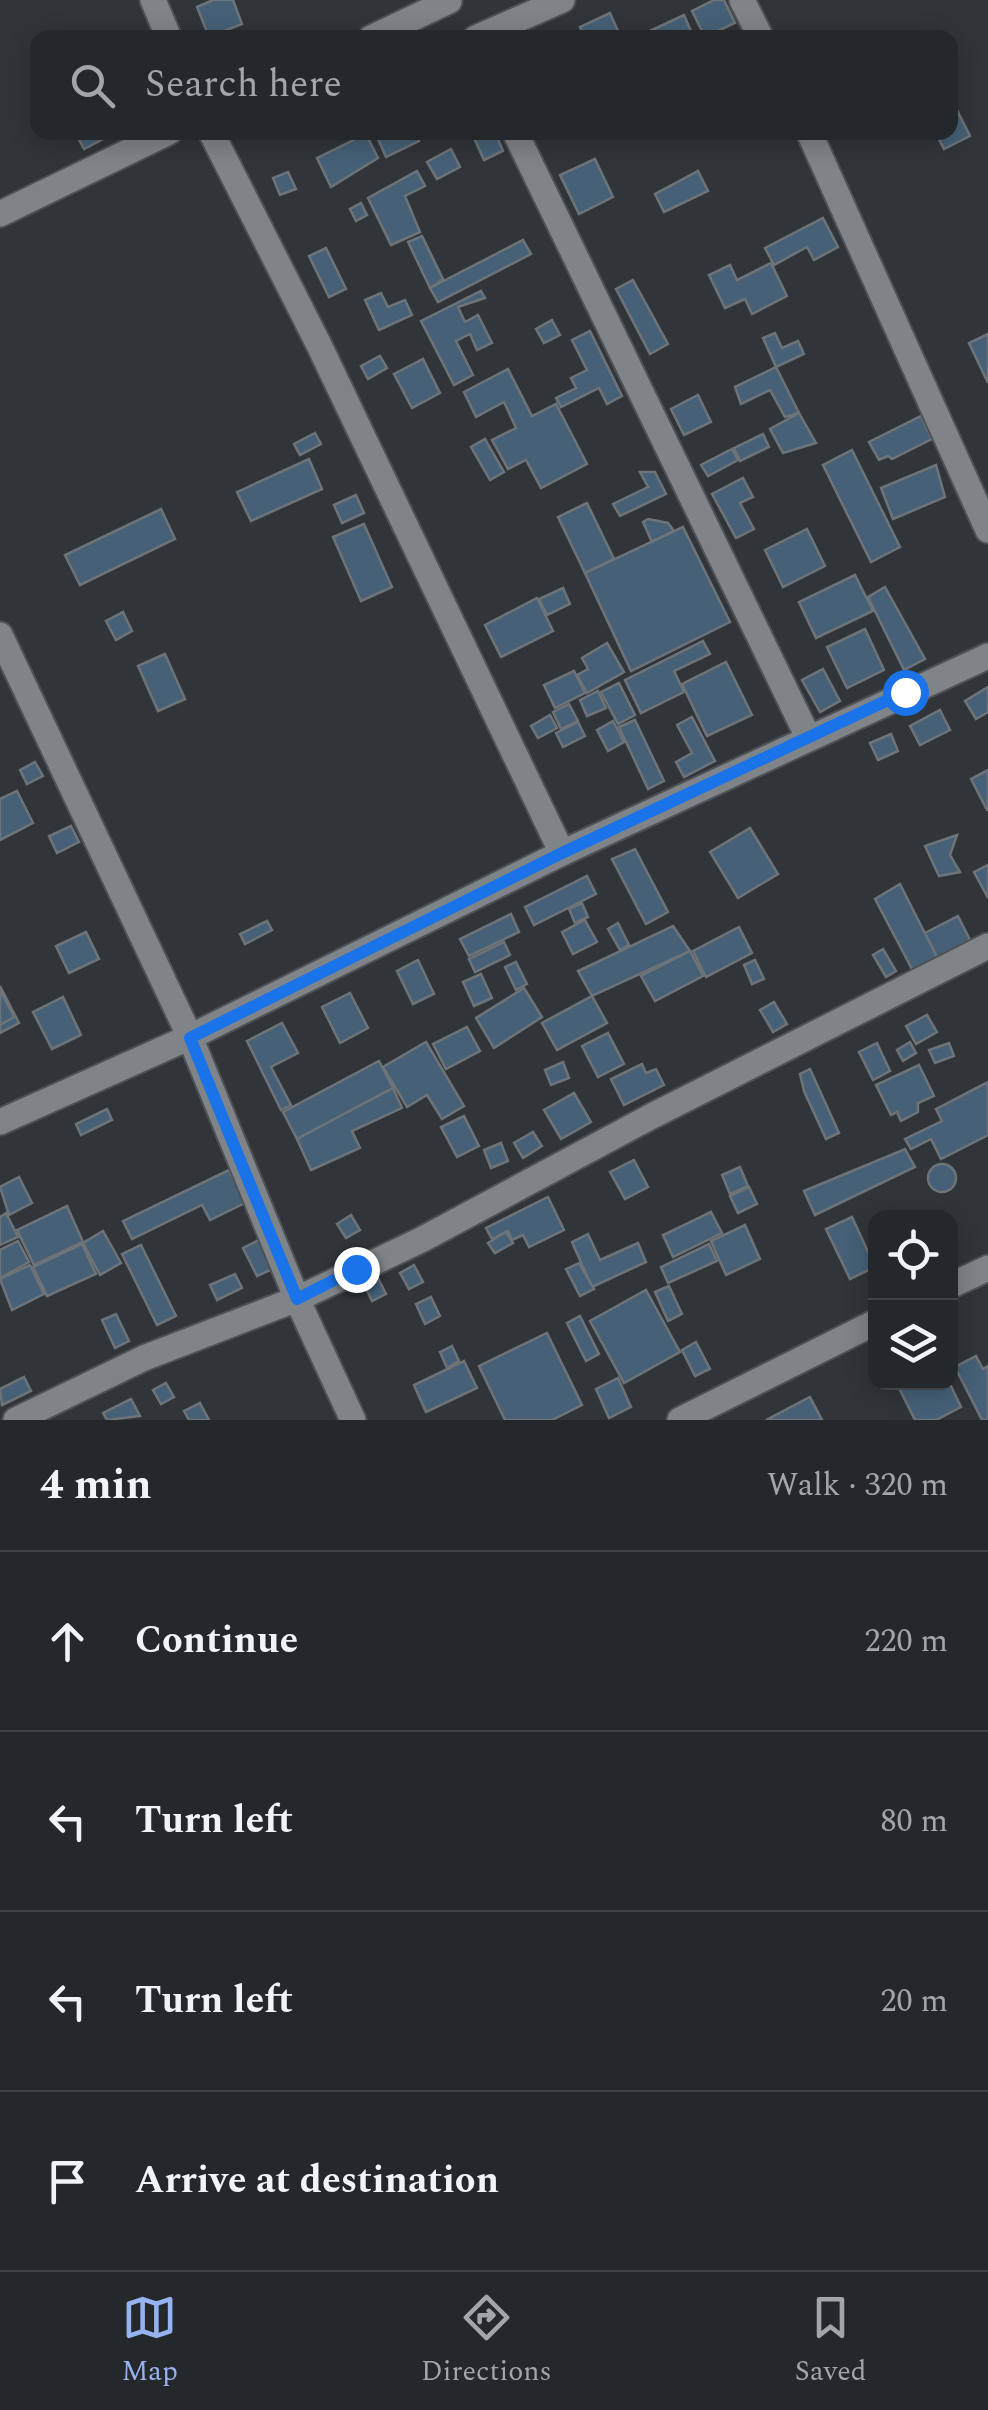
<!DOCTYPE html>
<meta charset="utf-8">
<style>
:root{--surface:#24282b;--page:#303437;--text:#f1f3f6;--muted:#a3a6a9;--line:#414447;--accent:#95b2f1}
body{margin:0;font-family:Spectral,serif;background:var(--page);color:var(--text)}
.controls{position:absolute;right:30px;bottom:30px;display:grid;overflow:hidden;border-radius:20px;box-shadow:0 5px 25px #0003}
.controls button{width:90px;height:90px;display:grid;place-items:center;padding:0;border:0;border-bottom:2px solid var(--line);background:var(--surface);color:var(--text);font:50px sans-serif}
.stop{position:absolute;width:30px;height:30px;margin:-22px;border:8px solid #1a73e8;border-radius:50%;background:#fff}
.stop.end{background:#1a73e8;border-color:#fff;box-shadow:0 2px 10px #0008}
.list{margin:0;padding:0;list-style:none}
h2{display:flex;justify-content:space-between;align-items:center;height:130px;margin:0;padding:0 40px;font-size:42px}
h2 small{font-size:32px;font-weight:400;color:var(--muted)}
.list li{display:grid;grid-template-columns:65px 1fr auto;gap:30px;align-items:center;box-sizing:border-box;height:180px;padding:0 40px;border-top:2px solid var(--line)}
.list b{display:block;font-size:38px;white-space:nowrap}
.list em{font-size:32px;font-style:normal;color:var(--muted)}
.icon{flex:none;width:55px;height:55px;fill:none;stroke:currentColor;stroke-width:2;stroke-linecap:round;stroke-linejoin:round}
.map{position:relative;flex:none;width:988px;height:1420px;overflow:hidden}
.search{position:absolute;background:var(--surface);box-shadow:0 5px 25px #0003;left:30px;right:30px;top:30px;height:110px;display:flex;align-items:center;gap:25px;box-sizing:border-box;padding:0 35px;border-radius:20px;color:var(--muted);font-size:38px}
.sheet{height:850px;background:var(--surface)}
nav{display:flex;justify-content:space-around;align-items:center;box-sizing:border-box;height:140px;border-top:2px solid var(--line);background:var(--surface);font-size:28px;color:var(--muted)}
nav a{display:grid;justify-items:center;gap:5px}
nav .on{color:var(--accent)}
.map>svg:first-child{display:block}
.building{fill:#456077;stroke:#6e7378;stroke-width:2.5}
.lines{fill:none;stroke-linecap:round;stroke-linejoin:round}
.minor-casing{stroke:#4e5256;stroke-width:29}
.minor{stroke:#7f8489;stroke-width:25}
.route{stroke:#1a73e8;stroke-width:12}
</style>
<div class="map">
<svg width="988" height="1420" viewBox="0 0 988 1420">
<rect width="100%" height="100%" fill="#303539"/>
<g class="building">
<polygon points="213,0 233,0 242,24 209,37 197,7"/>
<polygon points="714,0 724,0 735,23 705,37 692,11"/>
<polygon points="610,13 621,38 585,38 580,27"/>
<polygon points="684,15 694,38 635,38"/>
<polygon points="955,106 970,136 944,149 935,132 950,132 950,108"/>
<polygon points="75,132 110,132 111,135 84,149"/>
<polygon points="375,132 417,132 419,141 386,157"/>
<polygon points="487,132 495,132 503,151 484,160 474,138"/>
<polygon points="366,134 378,158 331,187 317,158"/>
<polygon points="451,149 460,167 437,179 427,162"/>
<polygon points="595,159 613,197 579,214 560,175"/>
<polygon points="417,171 425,186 405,196 420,232 391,245 368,198"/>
<polygon points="698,171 708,191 664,212 655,194"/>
<polygon points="288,172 296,189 280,195 273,178"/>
<polygon points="361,203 367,215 356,221 350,209"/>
<polygon points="823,218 838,247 814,260 807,247 774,265 765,248"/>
<polygon points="422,236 443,279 430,288 408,242"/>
<polygon points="523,240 531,254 438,302 430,288"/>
<polygon points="326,248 346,289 329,297 309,256"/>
<polygon points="771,263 787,296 752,314 745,299 725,308 709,275 730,265 737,280"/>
<polygon points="633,280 668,344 650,354 616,289"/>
<polygon points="481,291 485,298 458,307 465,322 478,315 492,343 477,350 470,334 456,341 473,375 454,385 421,321"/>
<polygon points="381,293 388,307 405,300 412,315 379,330 365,300"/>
<polygon points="552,320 560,335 544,343 536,329"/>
<polygon points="590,331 622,396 607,404 599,388 561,407 556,398 576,388 571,378 587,370 572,340"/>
<polygon points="775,333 782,348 798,341 804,354 776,367 763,338"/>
<polygon points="988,334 988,383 969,343"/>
<polygon points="380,356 387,368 368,379 361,366"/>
<polygon points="423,359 440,393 412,408 394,374"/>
<polygon points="776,367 799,413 785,417 770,390 741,404 735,387"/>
<polygon points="508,369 532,416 556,404 587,464 541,488 526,460 508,469 492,440 516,428 504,402 476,417 464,392"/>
<polygon points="698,395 711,422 684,435 671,409"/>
<polygon points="799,413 816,443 783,453 770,429"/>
<polygon points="921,416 932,439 892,459 888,456 879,460 869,442"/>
<polygon points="315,433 321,444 300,455 294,444"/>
<polygon points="763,434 769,447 740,461 734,448"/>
<polygon points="485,439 504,472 490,480 471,447"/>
<polygon points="732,449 738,460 708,476 701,465"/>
<polygon points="852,450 900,547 871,562 823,465"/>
<polygon points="309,459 322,489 251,521 237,492"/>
<polygon points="936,465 945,497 893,519 881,488"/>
<polygon points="640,472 655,472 666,494 620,516 613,504 648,487"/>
<polygon points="743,478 753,497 740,503 754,529 736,538 712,494"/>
<polygon points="356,495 364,513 342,523 334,505"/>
<polygon points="587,503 614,559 585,573 558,517"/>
<polygon points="161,509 175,539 80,585 65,555"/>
<polygon points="648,519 668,523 674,531 652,542 643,522"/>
<polygon points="364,524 392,587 361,601 333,537"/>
<polygon points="683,527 730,622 631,671 585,573"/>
<polygon points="807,529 825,566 783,587 765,550"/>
<polygon points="855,575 873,611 816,638 799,602"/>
<polygon points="885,587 925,659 904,670 868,597"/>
<polygon points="563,588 570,604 547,615 539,599"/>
<polygon points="537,598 553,631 501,657 485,625"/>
<polygon points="123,612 132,631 116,640 106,621"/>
<polygon points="865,629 884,670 847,688 827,647"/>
<polygon points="703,641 710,654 674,671 684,692 641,713 625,680"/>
<polygon points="607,643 624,672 587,693 577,675 588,669 582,658"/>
<polygon points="165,654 185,699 158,711 138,666"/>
<polygon points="726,662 752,715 707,736 682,684"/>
<polygon points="823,669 840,701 820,712 802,680"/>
<polygon points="574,671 585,693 555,708 544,685"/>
<polygon points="619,683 635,715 618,724 601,692"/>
<polygon points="988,687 988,712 976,719 965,701"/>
<polygon points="598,691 606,708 587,716 580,700"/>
<polygon points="569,704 578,721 561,729 553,712"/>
<polygon points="940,710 950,730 920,745 910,726"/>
<polygon points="550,715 557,728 538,738 531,726"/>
<polygon points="692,717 715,761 684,777 676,762 692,753 677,725"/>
<polygon points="635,720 664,781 648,789 619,727"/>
<polygon points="613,721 624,742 608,751 597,730"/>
<polygon points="578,722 585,736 563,747 556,733"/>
<polygon points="891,734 898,751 878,760 870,743"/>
<polygon points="35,762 43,776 27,784 20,770"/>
<polygon points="988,770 988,810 987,810 971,779"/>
<polygon points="17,791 33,823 0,840 0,799"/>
<polygon points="71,826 79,842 57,853 49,836"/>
<polygon points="750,828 778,874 738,898 710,852"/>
<polygon points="957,835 950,855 960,872 939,876 925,846"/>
<polygon points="635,849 668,912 646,924 612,859"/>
<polygon points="988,865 988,898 974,872"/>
<polygon points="587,876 596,894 534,925 525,907"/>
<polygon points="900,884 937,957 914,973 875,899"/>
<polygon points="582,903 588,917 575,923 569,909"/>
<polygon points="511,914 519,932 469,956 460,939"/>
<polygon points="958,916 970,940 937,957 925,933"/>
<polygon points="585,920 597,942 573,954 562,932"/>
<polygon points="267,921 272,930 245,944 240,934"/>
<polygon points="618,923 629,945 620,950 608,929"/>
<polygon points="673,926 690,951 592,996 578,971"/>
<polygon points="739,927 752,953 706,977 693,951"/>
<polygon points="86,932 99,959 69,973 56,946"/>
<polygon points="504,942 510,955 475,972 469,959"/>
<polygon points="883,949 896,971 886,977 873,955"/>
<polygon points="690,951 703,976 655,1001 641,976"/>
<polygon points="418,960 434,994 413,1004 397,971"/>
<polygon points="755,960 764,979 752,984 744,965"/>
<polygon points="516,962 527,984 516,990 505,967"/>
<polygon points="481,974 492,998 474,1006 463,982"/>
<polygon points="0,986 19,1023 0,1033"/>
<polygon points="524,988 542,1017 494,1048 476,1018"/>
<polygon points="0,990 14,1017 0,1025"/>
<polygon points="350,993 368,1028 340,1043 322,1007"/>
<polygon points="592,996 607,1023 557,1050 542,1023"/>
<polygon points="63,997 81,1035 52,1049 33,1012"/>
<polygon points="774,1002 787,1024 773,1032 760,1010"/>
<polygon points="927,1015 937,1032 916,1044 906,1026"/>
<polygon points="282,1023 298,1053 271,1067 291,1105 281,1110 247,1041"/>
<polygon points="467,1027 480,1051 446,1069 433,1044"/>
<polygon points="608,1033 624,1064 598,1077 582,1046"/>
<polygon points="426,1042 464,1106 442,1119 427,1095 407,1107 383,1067"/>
<polygon points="910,1042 916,1053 903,1061 897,1050"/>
<polygon points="877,1043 890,1071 873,1080 859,1052"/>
<polygon points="949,1043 954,1056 935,1063 929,1050"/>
<polygon points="379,1061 393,1088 297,1139 283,1112"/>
<polygon points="563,1062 569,1078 551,1085 545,1070"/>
<polygon points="642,1064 646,1073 656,1069 664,1085 624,1105 611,1079"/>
<polygon points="919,1065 934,1096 918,1103 918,1112 901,1121 897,1112 891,1115 876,1085"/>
<polygon points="810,1069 839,1133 826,1139 804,1091 800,1074"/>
<polygon points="988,1082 988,1135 941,1159 931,1139 911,1149 905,1139 942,1121 936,1109"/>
<polygon points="393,1088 402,1108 352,1131 360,1148 311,1170 297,1139"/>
<polygon points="574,1093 591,1122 561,1139 544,1110"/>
<polygon points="107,1109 112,1120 81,1135 76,1124"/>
<polygon points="464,1116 479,1146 457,1157 441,1127"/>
<polygon points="533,1132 542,1146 523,1158 514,1143"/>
<polygon points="501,1143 508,1161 491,1168 484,1150"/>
<polygon points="905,1149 915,1167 815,1215 804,1191"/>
<polygon points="634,1160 648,1187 625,1199 610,1172"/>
<circle cx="942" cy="1178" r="14"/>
<polygon points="740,1167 748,1186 730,1194 722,1175"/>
<polygon points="229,1170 245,1203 210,1220 202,1205 132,1239 123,1221"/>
<polygon points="19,1177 32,1203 9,1215 0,1187"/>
<polygon points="749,1187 757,1204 738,1213 730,1196"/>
<polygon points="548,1197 564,1230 529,1247 523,1235 512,1240 508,1231 492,1239 486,1228"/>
<polygon points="67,1206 83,1242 34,1265 17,1230"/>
<polygon points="711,1212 722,1233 673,1257 663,1235"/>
<polygon points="6,1213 18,1237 0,1245 0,1217"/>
<polygon points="351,1215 360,1230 346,1238 337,1224"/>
<polygon points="852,1217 875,1267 850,1279 826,1229"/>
<polygon points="745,1225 760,1259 726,1275 711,1241"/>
<polygon points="103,1231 121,1263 100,1275 83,1243"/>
<polygon points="506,1232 513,1243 495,1253 488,1243"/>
<polygon points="588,1234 600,1260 638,1243 646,1262 592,1287 572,1242"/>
<polygon points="263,1238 277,1267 257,1276 243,1248"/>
<polygon points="18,1241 29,1262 0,1278 0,1250"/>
<polygon points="82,1244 96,1274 47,1296 33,1267"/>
<polygon points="709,1244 717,1261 668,1283 661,1267"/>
<polygon points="141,1245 176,1316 157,1325 122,1254"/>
<polygon points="579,1263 594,1289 580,1296 566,1269"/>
<polygon points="30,1265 44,1294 12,1310 0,1279"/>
<polygon points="414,1265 423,1282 409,1289 400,1273"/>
<polygon points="235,1274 242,1288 217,1300 210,1285"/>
<polygon points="377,1276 386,1294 372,1301 363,1282"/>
<polygon points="669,1286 682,1314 668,1321 655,1292"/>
<polygon points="646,1290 680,1352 624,1383 590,1321"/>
<polygon points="431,1297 440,1316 425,1324 416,1304"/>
<polygon points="116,1314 129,1341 115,1348 102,1320"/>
<polygon points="580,1316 599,1354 586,1361 567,1323"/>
<polygon points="547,1333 582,1405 552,1420 505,1420 479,1366"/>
<polygon points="696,1342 710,1369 695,1376 682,1350"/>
<polygon points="452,1346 459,1361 447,1368 440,1352"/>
<polygon points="976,1356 983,1369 988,1366 988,1420 982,1420 955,1367"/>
<polygon points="464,1361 477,1388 426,1412 414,1385"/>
<polygon points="24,1377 31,1391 2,1405 0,1389"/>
<polygon points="618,1378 631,1407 609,1418 596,1389"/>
<polygon points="922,1382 924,1388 949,1382 961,1407 936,1420 915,1420 897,1384"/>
<polygon points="166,1383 174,1397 161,1404 153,1390"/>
<polygon points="810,1397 822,1420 766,1420"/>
<polygon points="131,1399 140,1416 107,1420 103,1413"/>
<polygon points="200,1403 209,1420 189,1420 184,1411"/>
</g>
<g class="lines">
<defs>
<g id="minor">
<polyline points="153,0 169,38"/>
<polyline points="742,0 761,38"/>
<polyline points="371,38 449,1"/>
<polyline points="476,38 562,0"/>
<polyline points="211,132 318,343 562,853"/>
<polyline points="515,132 808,737"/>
<polyline points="809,132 988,530"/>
<polyline points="0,214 169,132"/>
<polyline points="0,635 190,1037 297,1299 421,1240 650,1117 988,946"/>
<polyline points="0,1122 190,1037 562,853 988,656"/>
<polyline points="950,1286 988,1268"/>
<polyline points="16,1420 144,1358 297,1299 353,1420"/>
<polyline points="680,1420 876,1322"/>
</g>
</defs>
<use href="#minor" class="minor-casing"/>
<use href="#minor" class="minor"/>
</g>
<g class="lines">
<polyline class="route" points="356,1269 297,1299 190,1038 562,853 905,692"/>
</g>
</svg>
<div class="controls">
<button><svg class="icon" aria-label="locate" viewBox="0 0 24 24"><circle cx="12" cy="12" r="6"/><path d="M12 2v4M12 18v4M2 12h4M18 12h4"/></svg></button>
<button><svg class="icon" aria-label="layers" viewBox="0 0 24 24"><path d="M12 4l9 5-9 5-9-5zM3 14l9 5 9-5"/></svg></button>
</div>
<div class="stop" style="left:905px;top:692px"></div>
<div class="stop end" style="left:356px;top:1269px"></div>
<div class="search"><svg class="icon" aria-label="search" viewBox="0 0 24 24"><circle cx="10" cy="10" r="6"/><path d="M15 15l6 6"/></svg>Search here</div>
</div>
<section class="sheet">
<h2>4 min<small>Walk · 320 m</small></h2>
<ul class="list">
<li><svg class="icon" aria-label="ahead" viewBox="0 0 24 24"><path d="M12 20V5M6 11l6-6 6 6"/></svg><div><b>Continue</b></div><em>220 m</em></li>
<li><svg class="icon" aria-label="left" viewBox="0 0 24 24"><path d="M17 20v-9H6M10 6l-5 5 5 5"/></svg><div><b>Turn left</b></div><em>80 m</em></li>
<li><svg class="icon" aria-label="left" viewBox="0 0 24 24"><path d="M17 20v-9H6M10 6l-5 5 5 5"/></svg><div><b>Turn left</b></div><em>20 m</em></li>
<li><svg class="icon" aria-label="arrive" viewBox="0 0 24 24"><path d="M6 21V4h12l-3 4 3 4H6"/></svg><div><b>Arrive at destination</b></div></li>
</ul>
</section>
<nav>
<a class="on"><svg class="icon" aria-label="map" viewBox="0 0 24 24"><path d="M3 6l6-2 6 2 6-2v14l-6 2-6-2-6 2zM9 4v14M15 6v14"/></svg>Map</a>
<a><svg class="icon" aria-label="directions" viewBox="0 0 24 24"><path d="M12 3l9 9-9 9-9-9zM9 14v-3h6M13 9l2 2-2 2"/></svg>Directions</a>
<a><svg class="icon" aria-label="saved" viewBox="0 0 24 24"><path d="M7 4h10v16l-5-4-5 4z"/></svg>Saved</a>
</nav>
